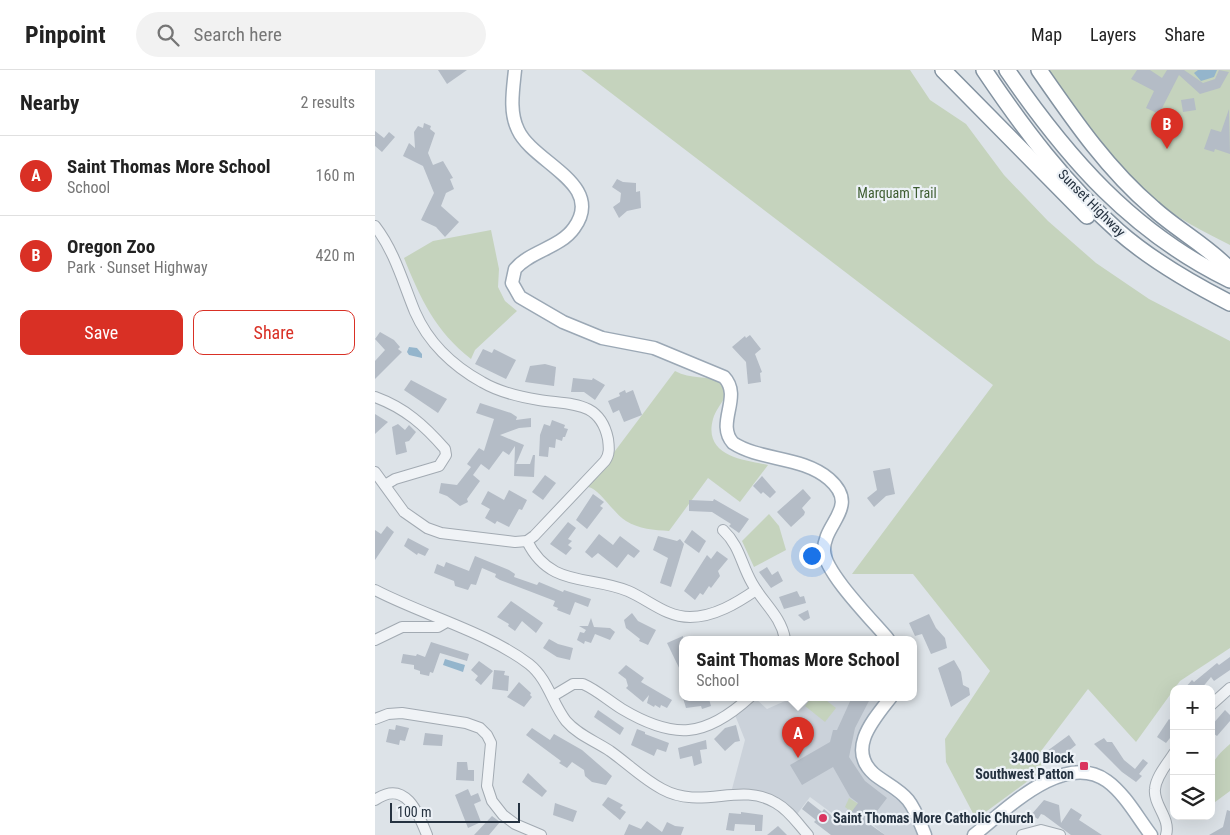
<!DOCTYPE html>
<meta charset="utf-8">
<style>
:root{--surface:#fff;--page:#f2f2f2;--text:#222;--muted:#767676;--line:#e0e0e0;--accent:#d93025}
body{margin:0;font-family:"Roboto Condensed",sans-serif;background:var(--page);color:var(--text)}
.controls{position:absolute;right:15px;bottom:15px;display:grid;overflow:hidden;border-radius:10px;box-shadow:0 5px 20px #0002}
.controls button{width:45px;height:45px;display:grid;place-items:center;padding:0;border:0;border-bottom:1px solid var(--line);background:var(--surface);color:var(--text);font:25px sans-serif}
.scale{position:absolute;left:15px;bottom:12px;width:130px;box-sizing:border-box;padding-left:5px;border:2px solid #253240;border-top:0;font-size:14px;line-height:18px;white-space:nowrap;color:#253240;-webkit-text-stroke:4px #ecf1f6;paint-order:stroke}
.you{position:absolute;left:436px;top:485px;width:18px;height:18px;margin:-12px;border:4px solid #fff;border-radius:50%;background:#1a73e8;box-shadow:0 0 0 8px #1a73e833}
.badge{display:grid;place-items:center;width:32px;height:32px;border-radius:50%;background:var(--accent);color:#fff;font-size:16px;font-weight:700}
.pin{position:absolute;translate:-50% -41px;filter:drop-shadow(0 1px 2px #0008)}
.pin::after{content:'';position:absolute;top:26px;width:18px;height:15px;background:inherit;clip-path:polygon(0 0,100% 0,50% 100%)}
.popup{position:absolute;left:304px;top:566px;width:238px;height:65px;box-sizing:border-box;display:grid;place-content:center;border-radius:10px;background:var(--surface);filter:drop-shadow(0 1px 4px #0005);font-size:16px;white-space:nowrap;color:var(--muted)}
.popup b{font-size:19px;color:var(--text)}
.popup::after{content:'';position:absolute;left:50%;top:100%;margin-left:-10px;border:10px solid transparent;border-top-color:var(--surface)}
.list{margin:0;padding:0;list-style:none}
h2{display:flex;justify-content:space-between;align-items:center;height:65px;margin:0;padding:0 20px;font-size:21px}
h2 small{font-size:16px;font-weight:400;color:var(--muted)}
.list li{display:grid;grid-template-columns:32px 1fr auto;gap:15px;align-items:center;box-sizing:border-box;height:80px;padding:0 20px;border-top:1px solid var(--line)}
.list b{display:block;font-size:19px;white-space:nowrap}
.list p{margin:0;font-size:16px;white-space:nowrap;color:var(--muted)}
.list em{font-size:16px;font-style:normal;color:var(--muted)}
.actions{display:flex;gap:10px;padding:15px 20px}
.actions a{flex:1;padding:11px 0;border:1px solid var(--accent);border-radius:10px;text-align:center;font-size:18px;color:var(--accent)}
.actions .main{background:var(--accent);color:#fff}
.icon{flex:none;width:28px;height:28px;fill:none;stroke:currentColor;stroke-width:2;stroke-linecap:round;stroke-linejoin:round}
.map{position:relative;flex:none;width:855px;height:765px;overflow:hidden}
header{display:flex;align-items:center;gap:30px;box-sizing:border-box;height:70px;padding:0 25px;background:var(--surface);border-bottom:1px solid var(--line)}
header strong{font-size:24px}
nav{display:flex;gap:28px;margin-inline-start:auto;font-size:18px}
.search{width:350px;height:45px;background:var(--page);display:flex;align-items:center;gap:12px;box-sizing:border-box;padding:0 18px;border-radius:28px;color:var(--muted);font-size:19px}
main{display:flex}
aside{flex:1;background:var(--surface)}
.map>svg:first-child{display:block}
.built{fill:#cbd2da}
.green{fill:#c5d3bd}
.water{fill:#94b5cc}
.building{fill:#b4bcc6}
.lines{fill:none;stroke-linecap:round;stroke-linejoin:round}
.minor-casing{stroke:#a2aab2;stroke-width:12}
.major-casing{stroke:#9ba8b5;stroke-width:15}
.highway-casing{stroke:#8392a0;stroke-width:18}
.minor{stroke:#f0f3f6;stroke-width:10}
.major{stroke:#fff;stroke-width:12}
.highway{stroke:#fff;stroke-width:15}
.poi-dot{fill:#da3560;stroke:#ecf1f6;stroke-width:2}
.labels{text-anchor:middle;dominant-baseline:central;stroke-width:4.5;stroke-linejoin:round;paint-order:stroke}
.park-label{font-size:14px;fill:#3e5d31;stroke:#ecf1f6}
.street-label{font-size:14px;fill:#253240;stroke:#ecf1f6}
.poi-label{font-size:14px;font-weight:bold;fill:#253240;stroke:#ecf1f6;text-anchor:end}
</style>
<header>
<strong>Pinpoint</strong>
<div class="search"><svg class="icon" aria-label="search" viewBox="0 0 24 24"><circle cx="10" cy="10" r="6"/><path d="M15 15l6 6"/></svg>Search here</div>
<nav><a>Map</a><a>Layers</a><a>Share</a></nav>
</header>
<main>
<aside>
<h2>Nearby<small>2 results</small></h2>
<ul class="list">
<li><span class="badge">A</span><div><b>Saint Thomas More School</b><p>School</p></div><em>160 m</em></li>
<li><span class="badge">B</span><div><b>Oregon Zoo</b><p>Park · Sunset Highway</p></div><em>420 m</em></li>
</ul>
<div class="actions"><a class="main">Save</a><a>Share</a></div>
</aside>
<div class="map">
<svg width="855" height="765" viewBox="0 0 855 765">
<rect width="100%" height="100%" fill="#dde3e8"/>
<polygon class="built" points="419,627 510,627 487,657 480,683 483,693 493,708 533,738 543,765 510,765 494,752 476,742 469,752 435,727 420,747 409,733 398,725 377,720 357,719 370,670 360,645 380,628 392,639"/>
<g class="green">
<polygon points="206,0 535,0 555,30 591,54 629,105 673,151 721,193 774,229 855,271 855,578 805,611 761,672 713,619 663,685 668,700 601,749 571,692 570,669 615,601 538,504 477,504 618,315"/>
<path d="M674 0H855V175C831 163 800 147 779 130 736 96 703 46 674 0Z"/>
<path d="M116 160 124 199 123 217 130 231 142 241 100 280 96 289C61 262 45 228 29 188L58 171Z"/>
<path d="M300 301C316 310 332 305 347 312L351 325C347 333 340 341 338 349 328 386 368 390 393 395L365 432 333 408 294 461C279 460 264 459 251 451 238 443 224 418 213 417Z"/>
<polygon points="394,444 404,456 411,480 379,497 367,471"/>
<polygon points="437,627 447,627 461,638 450,652 430,636"/>
<polygon points="426,648 438,669 423,678 411,657"/>
<path d="M855 674V721L836 735C836 703 829 696 855 674Z"/>
<polygon points="474,728 485,735 479,744 470,737"/>
</g>
<g class="water">
<polygon points="823,0 842,0 839,7 826,11 819,3"/>
<polygon points="34,277 42,278 47,284 47,288 34,285 32,282"/>
<polygon points="70,589 90,595 88,602 68,595"/>
</g>
<g class="building">
<polygon points="63,0 92,0 72,14"/>
<polygon points="762,0 775,0 787,8 792,0 809,0 828,13 840,9 844,0 854,2 845,18 825,24 804,5 784,44 771,38 779,21 756,9"/>
<polygon points="819,28 821,40 808,42 806,30"/>
<polygon points="854,39 855,84 840,79 839,82 829,79 836,59 846,62"/>
<polygon points="49,53 56,56 55,59 60,63 53,83 58,95 68,91 78,108 75,109 79,119 71,123 66,136 84,152 70,167 61,157 46,150 59,123 48,96 28,86 34,73 40,78 39,62 43,56 48,58"/>
<polygon points="0,61 9,68 14,62 20,67 7,82 0,76"/>
<polygon points="242,109 248,112 261,113 261,122 265,121 266,138 252,141 244,148 238,137 245,132 246,123 237,117"/>
<polygon points="5,262 19,270 25,277 23,279 27,282 0,309 0,291 10,280 0,269"/>
<polygon points="375,265 386,279 380,284 387,302 385,303 386,312 373,314 371,292 357,277 370,266 371,268"/>
<polygon points="108,279 117,283 119,279 141,290 131,309 100,294"/>
<polygon points="170,294 181,297 179,316 150,312 155,296"/>
<polygon points="198,308 217,310 218,308 230,315 220,330 209,322 196,322"/>
<polygon points="36,310 72,329 63,343 29,320"/>
<polygon points="250,320 251,323 258,320 267,345 249,352 244,340 238,343 233,331 245,326 244,323"/>
<polygon points="105,333 136,343 142,347 141,350 156,348 156,357 144,358 125,365 149,375 141,394 155,394 158,385 160,385 159,407 139,406 140,376 134,385 128,381 114,400 106,394 98,405 105,411 92,429 93,432 85,436 72,426 64,423 66,413 82,415 96,397 92,394 104,378 109,381 119,349 101,343"/>
<polygon points="0,344 13,352 0,364"/>
<polygon points="177,350 190,355 189,358 193,359 190,367 188,367 187,371 181,369 180,378 174,377 173,387 164,386 165,365 169,354 175,356"/>
<polygon points="23,354 30,360 34,355 41,362 34,371 30,372 32,382 21,385 17,357"/>
<polygon points="515,398 520,424 511,426 499,437 492,428 502,420 498,401"/>
<polygon points="170,405 181,413 168,430 157,422"/>
<polygon points="387,406 401,422 395,428 388,422 386,424 378,416"/>
<polygon points="428,419 436,428 427,438 430,442 429,445 416,457 402,442"/>
<polygon points="134,420 152,430 147,440 144,439 134,457 122,451 120,454 110,448 115,439 106,434 113,421 129,430"/>
<polygon points="218,424 229,432 225,436 228,438 212,459 201,450"/>
<polygon points="339,429 374,449 364,463 354,456 356,454 337,442 314,441 314,430 338,431"/>
<polygon points="193,452 201,458 193,469 197,471 193,475 197,478 191,485 175,474"/>
<polygon points="12,456 19,462 0,490 0,460 6,464"/>
<polygon points="317,460 331,471 324,483 309,472"/>
<polygon points="224,464 238,475 245,466 265,481 259,488 253,484 242,498 223,483 217,488 210,482"/>
<polygon points="283,466 302,471 305,469 309,474 296,517 285,513 293,488 278,480"/>
<polygon points="33,468 54,479 50,486 43,483 42,485 29,476"/>
<polygon points="342,481 353,489 343,501 345,506 336,518 334,516 328,525 325,523 320,530 309,521 332,485 336,489"/>
<polygon points="100,486 134,500 140,504 139,507 162,515 164,512 188,522 189,520 216,529 213,537 200,532 195,545 182,540 183,538 178,536 180,531 125,510 120,507 121,504 107,498 101,515 96,514 93,520 80,516 79,511 59,503 62,494 69,497 71,492 94,501"/>
<polygon points="392,497 397,505 403,501 408,511 396,518 384,502"/>
<polygon points="422,521 425,527 429,526 431,533 409,539 404,527"/>
<polygon points="136,531 168,553 161,563 147,551 140,561 133,556 134,554 122,547"/>
<polygon points="433,540 435,548 429,551 423,545"/>
<polygon points="257,543 263,551 281,560 273,575 264,571 265,569 251,558 249,550"/>
<polygon points="554,544 561,558 570,568 572,578 556,584 547,564 540,566 534,553"/>
<polygon points="216,548 219,557 235,558 240,562 235,570 220,564 216,573 210,571 209,574 202,570 205,562 209,563 211,560 204,556 213,556"/>
<polygon points="308,566 308,606 292,573"/>
<polygon points="174,569 183,574 198,578 195,590 182,587 168,578"/>
<polygon points="56,572 94,584 92,591 65,583 58,603 55,602 54,606 45,604 45,601 39,599 39,595 26,593 28,584 41,586 42,584 50,587"/>
<polygon points="855,587 855,600 839,611 836,607 826,619 809,619 817,610 819,612 842,593 844,595"/>
<polygon points="579,590 586,602 588,615 594,618 595,625 576,637 563,598"/>
<polygon points="104,591 118,601 106,615 100,610 103,606 96,600"/>
<polygon points="251,595 269,608 266,612 297,630 292,638 286,635 285,638 280,635 279,637 272,633 274,625 268,632 251,618 253,616 251,609 243,603"/>
<polygon points="119,600 130,601 129,605 134,606 133,621 117,619"/>
<polygon points="144,612 156,623 155,625 157,627 149,637 132,627"/>
<polygon points="312,627 323,627 326,631 334,629 336,636 327,639 326,636 311,638 308,628"/>
<polygon points="477,627 496,627 480,658 474,687 490,711 512,728 493,753 510,765 456,765 439,752 441,750 427,739 433,731 447,742 449,739 467,755 483,733 475,727 458,697 427,715 415,695 455,672 458,660 462,660"/>
<polygon points="223,640 249,658 245,665 219,647"/>
<polygon points="850,640 855,645 855,651 842,666 836,662 836,656"/>
<polygon points="794,649 799,653 799,663 791,673 782,667"/>
<polygon points="21,655 34,658 30,671 25,670 24,675 11,672 14,659 20,660"/>
<polygon points="361,655 365,671 360,672 350,681 339,669 350,658"/>
<polygon points="157,658 175,670 179,664 207,680 237,706 231,715 217,712 210,706 209,700 197,692 192,698 184,693 186,691 151,665"/>
<polygon points="262,659 270,662 270,664 294,673 291,682 282,679 279,686 256,675"/>
<polygon points="50,663 68,665 67,676 48,675"/>
<polygon points="694,665 701,675 682,690 680,686 673,691 668,684"/>
<polygon points="729,668 732,672 737,672 749,690 760,699 768,689 773,693 764,704 767,706 761,712 747,702 719,674"/>
<polygon points="331,670 332,679 325,680 327,693 319,696 317,686 305,689 303,678"/>
<polygon points="82,692 92,692 93,700 99,700 99,711 81,710"/>
<polygon points="153,703 172,721 167,727 147,712"/>
<polygon points="93,719 96,726 103,723 106,731 99,734 106,752 93,758 80,725"/>
<polygon points="233,727 248,735 245,738 251,742 245,750 227,735"/>
<polygon points="669,730 684,735 686,753 696,738 707,745 704,750 727,765 696,765 669,745 666,744 663,749 656,745"/>
<polygon points="180,733 202,741 198,752 178,745"/>
<polygon points="852,740 855,741 855,765 834,765 848,757"/>
<polygon points="366,742 388,745 387,761 380,761 380,755 360,754 359,761 351,760 354,743 366,744"/>
<polygon points="117,746 125,752 114,765 99,765"/>
<polygon points="272,751 287,762 292,752 300,756 309,757 306,765 249,765 254,754 266,759"/>
<polygon points="403,756 412,765 392,765"/>
</g>
<g class="lines">
<defs>
<g id="minor">
<path d="M0 156C20 182 28 213 40 242 53 272 78 296 107 312 124 322 145 327 164 330 195 335 225 330 233 369 234 377 235 384 230 391L159 466 152 471 140 472 66 463 52 458 29 442 0 402"/>
<path d="M0 327C30 338 49 355 70 379L71 385 64 396 20 409 10 415"/>
<path d="M348 460C365 476 366 494 377 513 388 533 406 546 410 569"/>
<path d="M152 471C175 518 214 505 253 521 274 530 291 547 315 547 339 547 362 533 381 520"/>
<path d="M0 520C48 545 112 562 154 594 173 609 177 633 191 651 203 665 220 671 235 681 252 693 268 709 287 719 327 741 365 711 401 733 414 740 423 754 433 765"/>
<polyline points="0,570 27,557 63,557 70,553"/>
<path d="M178 626 198 614H208C222 620 234 631 247 639 299 670 330 668 375 627"/>
<polyline points="836,635 855,618"/>
<polyline points="0,649 13,644 27,643 91,653 105,658 112,665 116,673 112,716 117,731 128,745 140,754 166,765"/>
<path d="M0 730C30 709 43 742 52 765"/>
<polyline points="647,765 666,760 685,765"/>
<path d="M791 765C796 748 778 735 780 719 781 706 793 693 799 683"/>
</g>
<g id="major">
<path d="M140 0C138 20 134 42 143 60 158 93 231 114 199 158 185 178 155 181 140 199L137 213 145 227 188 252 227 268 279 278 349 307C368 327 340 353 358 373 386 391 427 386 454 409 486 437 448 453 449 481 450 503 498 551 513 569"/>
<path d="M516 627C499 649 471 679 499 704 510 713 524 719 533 730 541 740 545 753 550 765"/>
<path d="M599 765C631 740 689 680 732 711 750 724 763 748 776 765"/>
</g>
<g id="highway">
<polyline points="568,0 712,146"/>
<path d="M609 0C648 58 690 114 743 161 776 190 816 213 855 233"/>
<path d="M632 0C693 89 757 162 855 210"/>
<path d="M664 0C698 49 732 99 778 138 802 160 833 176 855 200"/>
</g>
</defs>
<use href="#minor" class="minor-casing"/>
<use href="#major" class="major-casing"/>
<use href="#highway" class="highway-casing"/>
<use href="#minor" class="minor"/>
<use href="#major" class="major"/>
<use href="#highway" class="highway"/>
</g>
<g class="poi-dot">
<rect x="704" y="691" width="10" height="10" rx="2.5"/>
<circle cx="448" cy="748" r="5"/>
</g>
<g class="labels">
<g class="park-label">
<text x="522" y="123">Marquam Trail</text>
</g>
<g class="street-label">
<text transform="translate(717 133) rotate(45)">Sunset Highway</text>
</g>
<g class="poi-label">
<text x="699" y="688">3400 Block<tspan x="699" dy="16">Southwest Patton</tspan></text>
<text x="458" y="748" text-anchor="start">Saint Thomas More Catholic Church</text>
</g>
</g>
</svg>
<div class="controls">
<button>+</button>
<button>−</button>
<button><svg class="icon" aria-label="layers" viewBox="0 0 24 24"><path d="M12 4l9 5-9 5-9-5zM3 14l9 5 9-5"/></svg></button>
</div>
<div class="scale">100 m</div>
<div class="you"></div>
<div class="pin badge" style="left:423px;top:688px">A</div>
<div class="popup"><b>Saint Thomas More School</b>School</div>
<div class="pin badge" style="left:792px;top:79px">B</div>
</div>
</main>
